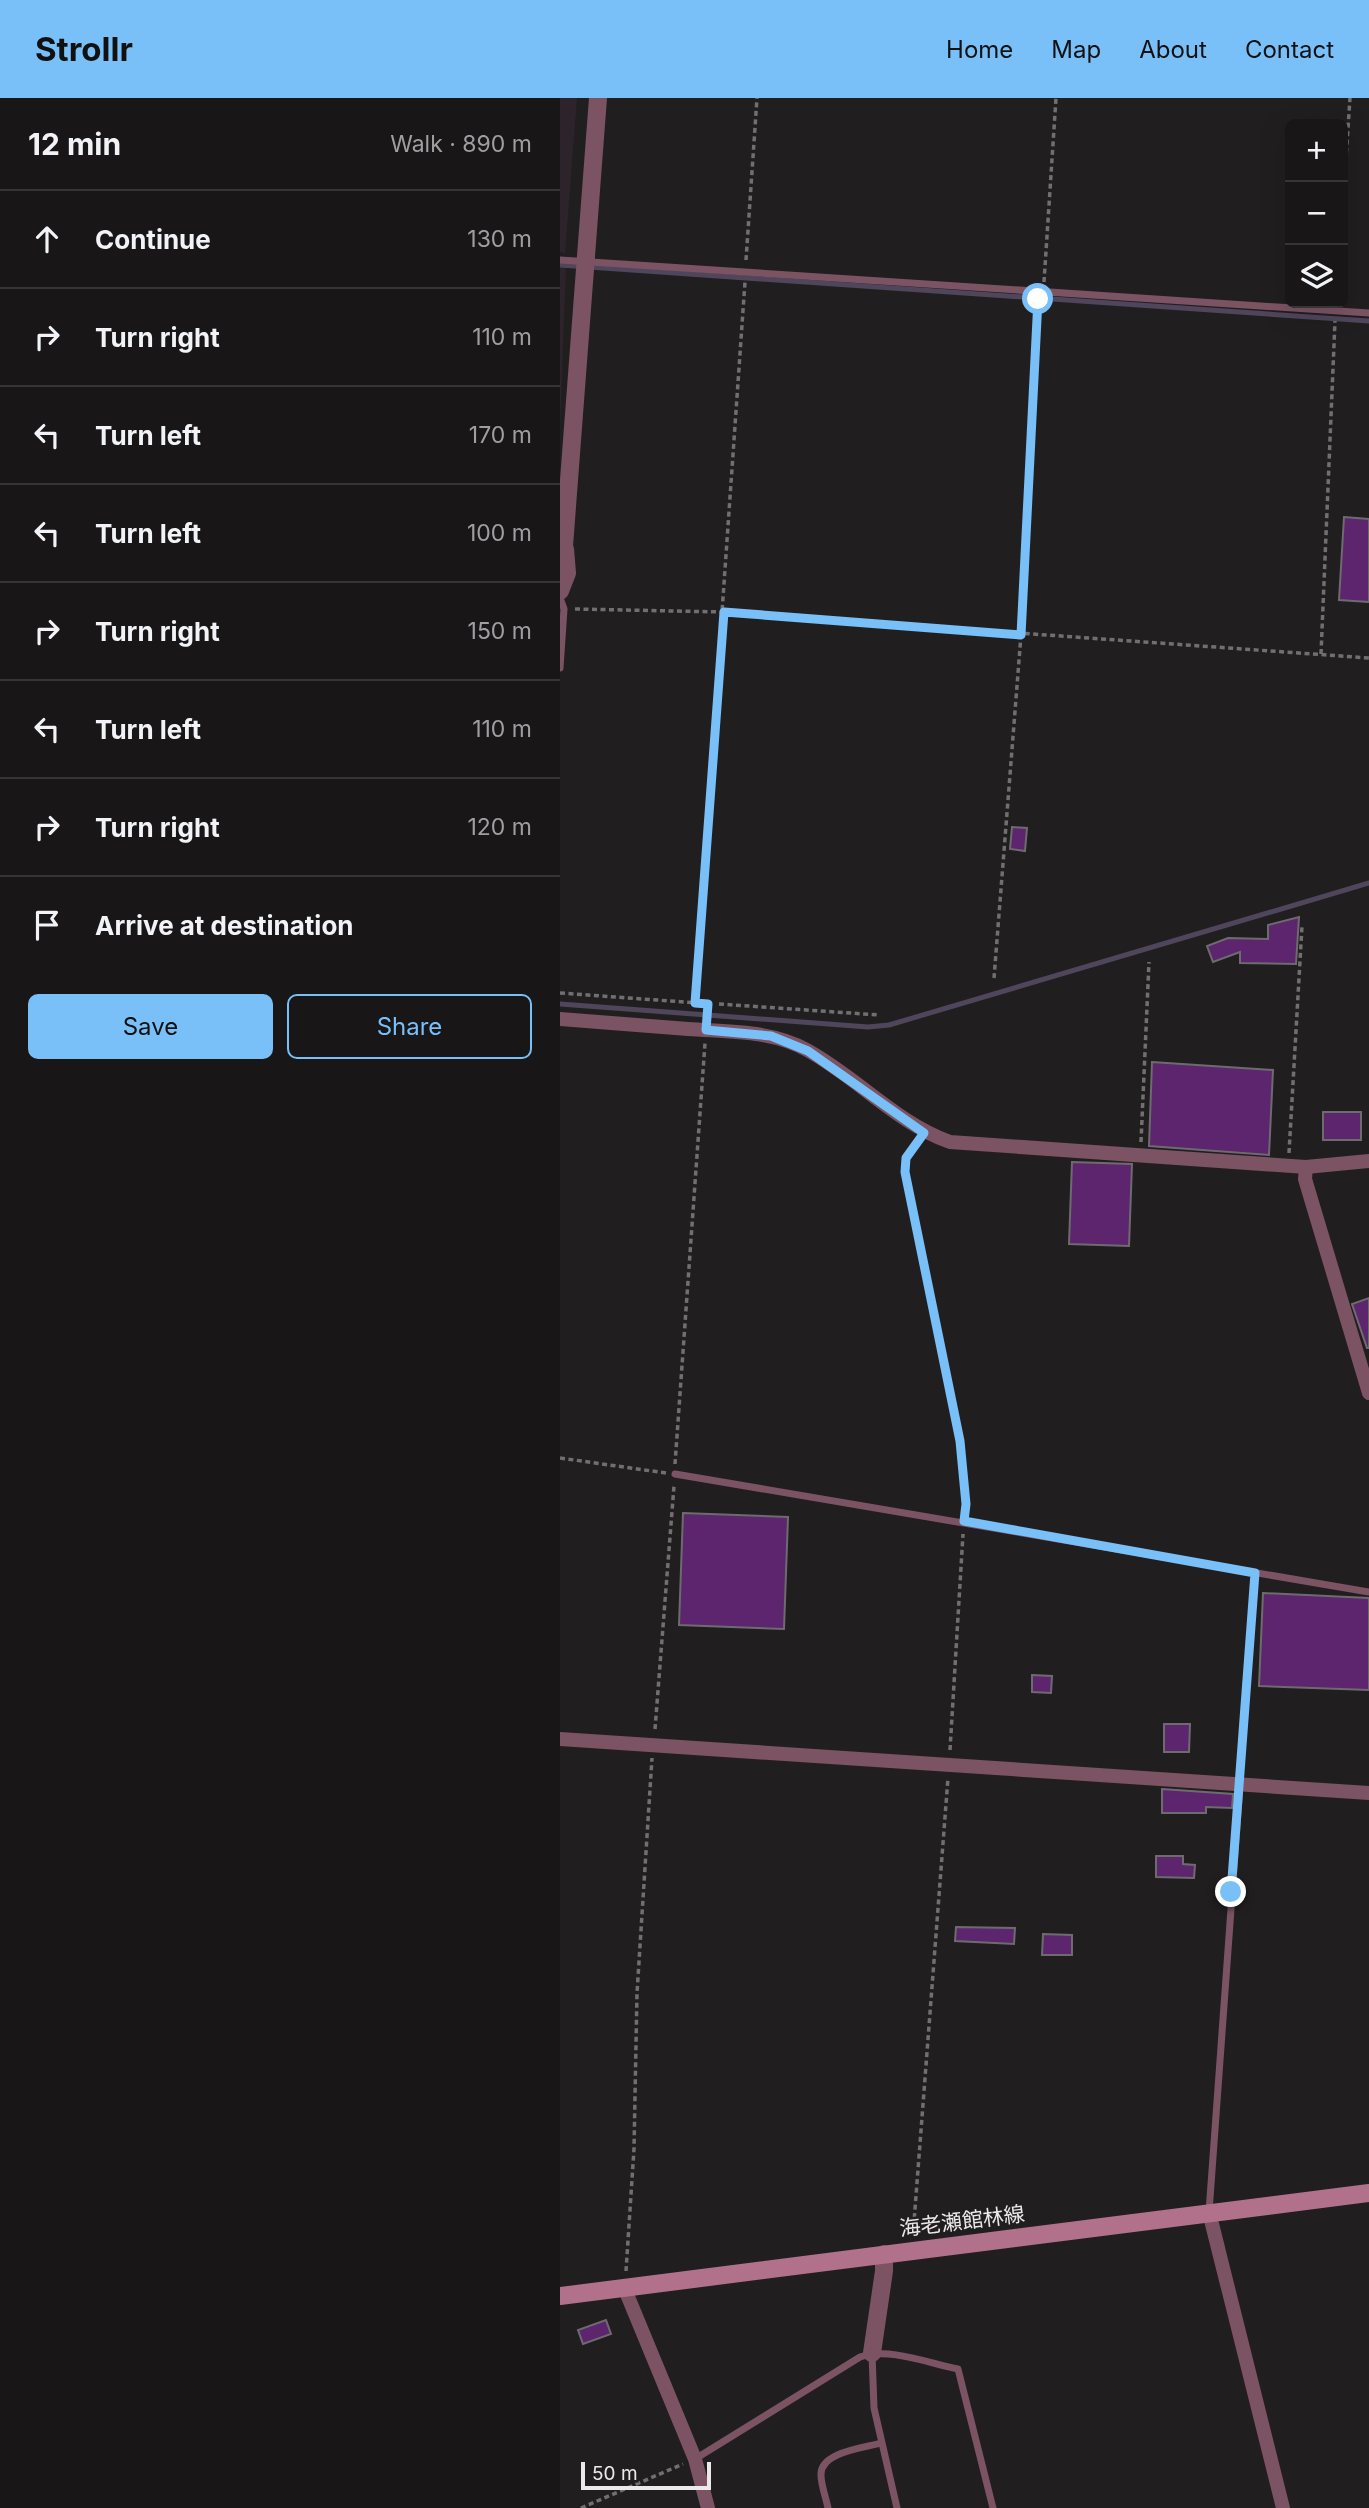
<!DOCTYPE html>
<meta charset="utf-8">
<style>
:root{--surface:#191618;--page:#221f21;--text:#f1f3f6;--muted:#9f9fa2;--line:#373537;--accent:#79bff8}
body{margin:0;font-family:Inter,"Noto Sans JP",sans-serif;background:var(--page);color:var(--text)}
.controls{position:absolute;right:21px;top:21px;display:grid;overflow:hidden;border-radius:10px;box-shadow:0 7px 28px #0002}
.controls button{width:63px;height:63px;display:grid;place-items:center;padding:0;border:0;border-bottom:2px solid var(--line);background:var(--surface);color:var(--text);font:35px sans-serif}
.scale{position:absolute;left:21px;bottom:18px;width:130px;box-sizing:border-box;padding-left:7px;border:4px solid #ebe9ea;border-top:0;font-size:19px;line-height:24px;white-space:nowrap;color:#ebe9ea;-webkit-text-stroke:5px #211e20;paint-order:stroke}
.stop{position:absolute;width:21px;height:21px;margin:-16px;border:5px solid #79bff8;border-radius:50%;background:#fff}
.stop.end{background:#79bff8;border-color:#fff;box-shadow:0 2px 7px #0008}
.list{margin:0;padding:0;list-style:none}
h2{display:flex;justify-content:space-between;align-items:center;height:91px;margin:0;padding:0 28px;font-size:30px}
h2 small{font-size:23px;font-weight:400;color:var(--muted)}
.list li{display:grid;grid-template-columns:46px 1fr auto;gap:21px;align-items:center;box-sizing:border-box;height:98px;padding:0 28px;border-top:2px solid var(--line)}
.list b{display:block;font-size:26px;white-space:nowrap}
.list em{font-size:23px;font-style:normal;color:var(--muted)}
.actions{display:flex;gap:14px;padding:21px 28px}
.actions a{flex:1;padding:16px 0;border:2px solid var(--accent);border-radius:10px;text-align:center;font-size:24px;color:var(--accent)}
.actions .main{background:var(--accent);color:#111}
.icon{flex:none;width:38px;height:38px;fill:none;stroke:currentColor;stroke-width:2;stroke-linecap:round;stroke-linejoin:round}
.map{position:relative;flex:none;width:809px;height:2410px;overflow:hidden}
header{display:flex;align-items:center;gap:42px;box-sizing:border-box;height:98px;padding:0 35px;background:var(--accent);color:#111}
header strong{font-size:33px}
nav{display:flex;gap:38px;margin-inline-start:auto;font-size:24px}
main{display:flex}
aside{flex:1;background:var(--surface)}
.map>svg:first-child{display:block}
.built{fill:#2c242a}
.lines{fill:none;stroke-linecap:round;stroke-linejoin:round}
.stream{stroke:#4f465c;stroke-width:5}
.building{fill:#5c256e;stroke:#6e6b6f;stroke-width:2}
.path{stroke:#716f70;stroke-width:3.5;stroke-dasharray:5 3.5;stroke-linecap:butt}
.service{stroke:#7c5363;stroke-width:7}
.minor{stroke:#7c5363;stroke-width:14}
.tertiary{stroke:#7c5363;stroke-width:18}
.secondary{stroke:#b1718b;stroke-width:18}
.route{stroke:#79bff8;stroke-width:9}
.labels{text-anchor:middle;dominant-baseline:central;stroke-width:5;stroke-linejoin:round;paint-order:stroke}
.street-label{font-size:21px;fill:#ebe9ea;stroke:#211e20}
</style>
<header>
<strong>Strollr</strong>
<nav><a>Home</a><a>Map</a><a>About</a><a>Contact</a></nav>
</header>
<main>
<aside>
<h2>12 min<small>Walk · 890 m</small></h2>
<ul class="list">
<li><svg class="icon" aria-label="ahead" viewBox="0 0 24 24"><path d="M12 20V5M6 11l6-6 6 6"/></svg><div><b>Continue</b></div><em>130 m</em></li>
<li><svg class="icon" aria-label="right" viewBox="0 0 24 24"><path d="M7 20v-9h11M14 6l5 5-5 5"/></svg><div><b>Turn right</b></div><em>110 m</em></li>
<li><svg class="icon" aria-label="left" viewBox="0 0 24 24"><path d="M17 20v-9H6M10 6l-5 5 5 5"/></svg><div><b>Turn left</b></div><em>170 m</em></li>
<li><svg class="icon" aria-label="left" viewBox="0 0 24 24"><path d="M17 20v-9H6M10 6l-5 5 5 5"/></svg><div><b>Turn left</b></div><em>100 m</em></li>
<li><svg class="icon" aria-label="right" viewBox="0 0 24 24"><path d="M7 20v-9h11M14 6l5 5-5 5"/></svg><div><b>Turn right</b></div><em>150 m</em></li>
<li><svg class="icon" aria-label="left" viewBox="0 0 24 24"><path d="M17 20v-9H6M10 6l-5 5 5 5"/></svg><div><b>Turn left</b></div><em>110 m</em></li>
<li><svg class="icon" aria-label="right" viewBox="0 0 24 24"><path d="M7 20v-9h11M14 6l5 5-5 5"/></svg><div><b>Turn right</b></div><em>120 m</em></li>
<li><svg class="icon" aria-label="arrive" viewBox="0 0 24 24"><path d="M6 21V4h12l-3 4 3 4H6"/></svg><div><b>Arrive at destination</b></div></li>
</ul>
<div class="actions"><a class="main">Save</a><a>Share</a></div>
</aside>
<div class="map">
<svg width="809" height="2410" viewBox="0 0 809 2410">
<rect width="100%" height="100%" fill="#211e20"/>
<g class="built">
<polygon points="0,0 17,0 5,155 0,154"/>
<polygon points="0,169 6,169 0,328"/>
</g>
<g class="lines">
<g class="stream">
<polyline points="0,167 809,223"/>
<polyline points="0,906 308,929 329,927 809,785"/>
</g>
</g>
<g class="building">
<polygon points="784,419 809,421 809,504 779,502"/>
<polygon points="452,729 467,730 465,753 450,751"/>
<polygon points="739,819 736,866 680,865 680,854 653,864 647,848 668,840 708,841 708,827"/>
<polygon points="592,964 713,972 709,1057 589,1048"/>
<rect x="763" y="1014" width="38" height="28"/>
<polygon points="512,1064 572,1066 569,1148 509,1146"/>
<polygon points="809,1200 809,1250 807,1250 792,1206"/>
<polygon points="123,1415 228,1419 224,1531 119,1527"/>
<polygon points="703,1495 809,1500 809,1592 699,1588"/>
<polygon points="472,1577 492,1578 491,1595 472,1594"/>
<polygon points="604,1626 630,1626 629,1654 604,1654"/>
<polygon points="602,1691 673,1696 672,1710 646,1709 646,1715 602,1715"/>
<polygon points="596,1758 623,1758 623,1766 635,1767 634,1780 596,1779"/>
<polygon points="396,1829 455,1830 454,1846 395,1843"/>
<polygon points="483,1836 512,1837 512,1857 482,1857"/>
<polygon points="46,2222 51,2236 23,2246 18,2232"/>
</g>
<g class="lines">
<g class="path">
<polyline points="783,106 790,0"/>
<polyline points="186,162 197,0"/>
<polyline points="484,184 496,0"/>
<polyline points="15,511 164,514 809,560"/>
<polyline points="761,556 775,223"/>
<polyline points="434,880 461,537 478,204"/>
<polyline points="0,895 138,905"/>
<polyline points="135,902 185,184"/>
<polyline points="159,906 319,917"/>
<polyline points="581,1044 589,864"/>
<polyline points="355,1045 346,1060 345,1074 399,1343 405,1414"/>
<polyline points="729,1055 742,828"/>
<polyline points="0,1360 106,1375"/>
<polyline points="115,1366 145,945"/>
<polyline points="95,1631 114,1388"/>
<polyline points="390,1652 403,1436"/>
<polyline points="681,1674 694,1486"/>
<polyline points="353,2137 388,1680"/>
<polyline points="66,2173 74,2051 77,1895 92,1660"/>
<polyline points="21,2410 123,2366"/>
</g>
<g class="service">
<polyline points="0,162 809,215"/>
<polyline points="0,500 4,511 0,570"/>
<polyline points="146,932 148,906"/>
<polyline points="115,1376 809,1494"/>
<polyline points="649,2114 680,1687"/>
<polyline points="312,2256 314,2310 337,2410"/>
<path d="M135 2361 300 2259C329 2249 368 2265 398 2271L433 2410"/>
<path d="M268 2410C266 2400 261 2387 261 2377 260 2354 304 2350 321 2345"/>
</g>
<g class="minor">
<path d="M0 921C43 924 85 928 128 931 168 934 211 932 247 952 298 980 335 1024 390 1044L746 1069 809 1063"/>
<polyline points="746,1069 745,1081 809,1295"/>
<polyline points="0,1641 809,1695"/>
<polyline points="649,2114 723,2410"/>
<polyline points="64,2189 135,2361 148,2410"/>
</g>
<g class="tertiary">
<polyline points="0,462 4,448 38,0"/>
<polyline points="0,493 7,475 5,451"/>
<polyline points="312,2255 324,2173 324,2156"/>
</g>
<polyline class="secondary" points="0,2198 809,2095"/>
</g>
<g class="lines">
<polyline class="route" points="478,201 461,537 164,514 135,905 148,906 146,932 211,938 248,953 364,1035 346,1060 345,1074 400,1343 406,1406 404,1423 695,1475 671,1794"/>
</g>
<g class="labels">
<g class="street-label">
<text transform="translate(402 2123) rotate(-7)">海老瀬館林線</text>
</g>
</g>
</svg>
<div class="controls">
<button>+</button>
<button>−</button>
<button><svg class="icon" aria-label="layers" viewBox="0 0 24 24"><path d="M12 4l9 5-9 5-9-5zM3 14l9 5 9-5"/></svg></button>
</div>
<div class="scale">50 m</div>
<div class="stop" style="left:478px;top:201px"></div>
<div class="stop end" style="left:671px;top:1794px"></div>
</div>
</main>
